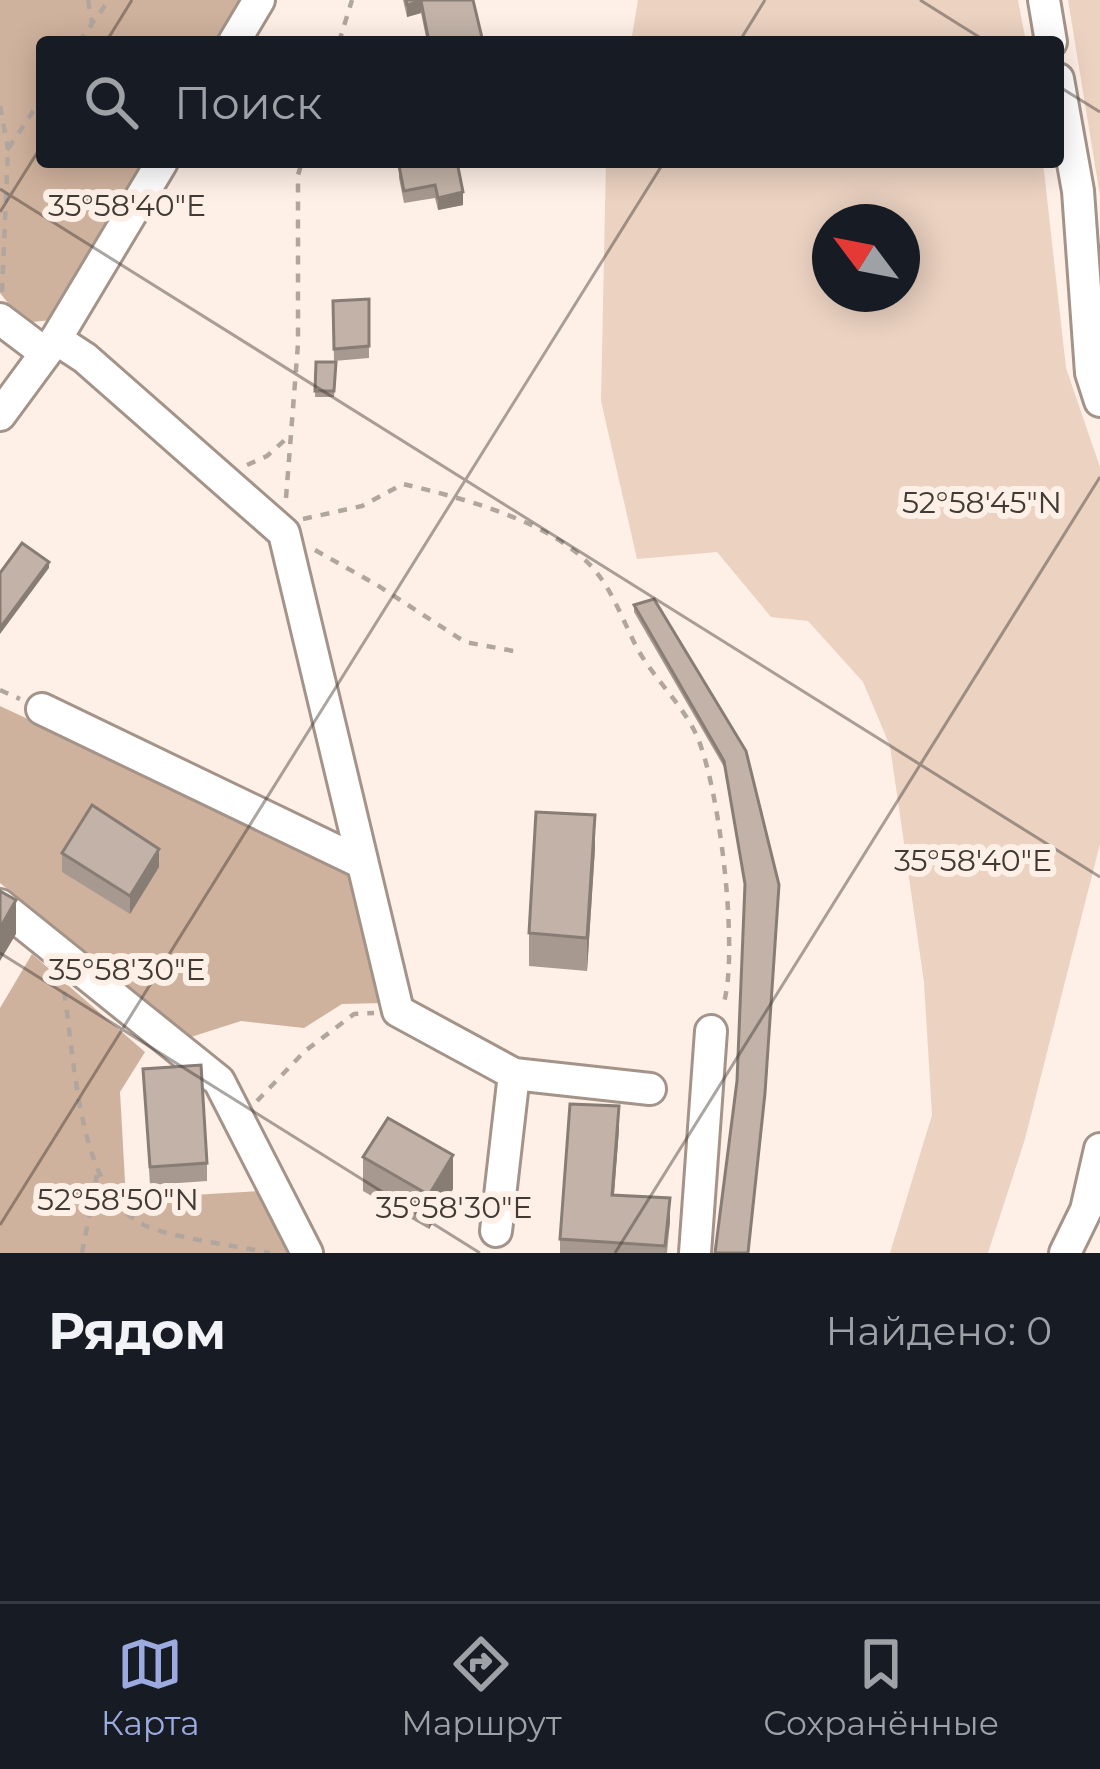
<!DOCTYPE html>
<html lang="ru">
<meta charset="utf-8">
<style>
:root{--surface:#171b24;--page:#242831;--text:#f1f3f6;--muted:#9ea1a6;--line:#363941;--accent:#9cabdf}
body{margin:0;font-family:Montserrat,sans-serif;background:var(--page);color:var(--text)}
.compass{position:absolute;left:812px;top:204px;width:108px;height:108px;border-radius:50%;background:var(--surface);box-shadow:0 6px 30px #0003;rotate:302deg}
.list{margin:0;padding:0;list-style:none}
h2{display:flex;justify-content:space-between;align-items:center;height:156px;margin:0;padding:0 48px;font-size:51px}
h2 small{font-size:39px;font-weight:400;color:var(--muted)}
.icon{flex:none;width:66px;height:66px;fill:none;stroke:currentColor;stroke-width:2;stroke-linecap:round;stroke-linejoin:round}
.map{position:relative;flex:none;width:1100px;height:1253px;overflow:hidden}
.search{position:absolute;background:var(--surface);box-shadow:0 6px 30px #0003;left:36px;right:36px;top:36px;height:132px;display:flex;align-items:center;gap:30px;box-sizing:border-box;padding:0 42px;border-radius:12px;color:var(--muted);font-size:45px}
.sheet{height:348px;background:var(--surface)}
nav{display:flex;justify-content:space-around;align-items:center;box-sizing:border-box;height:168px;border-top:3px solid var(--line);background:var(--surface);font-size:33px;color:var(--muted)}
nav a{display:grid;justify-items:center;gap:6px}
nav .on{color:var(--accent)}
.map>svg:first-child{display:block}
.green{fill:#ebd2c1;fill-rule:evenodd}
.forest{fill:#cfb29d}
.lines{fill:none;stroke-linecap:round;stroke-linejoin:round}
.minor-casing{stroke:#a39388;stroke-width:36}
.path{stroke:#b1a69e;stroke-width:4.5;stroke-dasharray:9 9;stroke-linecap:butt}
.minor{stroke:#fff;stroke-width:30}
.wall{fill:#a79990}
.shaded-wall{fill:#887d75}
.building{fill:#c2b2a7;stroke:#887d75;stroke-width:3}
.ticks{fill:none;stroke:#413a35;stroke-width:3;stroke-opacity:0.45}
.ticks-label{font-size:30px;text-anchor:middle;fill:#413a35;stroke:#fef0e7;stroke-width:12;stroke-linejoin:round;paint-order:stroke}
</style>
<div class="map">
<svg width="1100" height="1253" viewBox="0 0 1100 1253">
<rect width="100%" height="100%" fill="#fef0e7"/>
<g class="green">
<polygon points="638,0 1018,0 1026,42 631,42"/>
<polygon points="1068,0 1100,0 1100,196"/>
<path d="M606 162H1043L1066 368 1100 467V844L1025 1139 988 1253H890L932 1115 924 982 890 746 863 682 808 621 771 617 717 552 637 559 601 401ZM902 222V294H830V222Z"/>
</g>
<g class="forest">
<polygon points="0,0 247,0 223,42 42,42 42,162 152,162 60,319 24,323 0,293"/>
<polygon points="0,706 351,870 385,1003 342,1004 304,1028 241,1021 191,1037 0,883"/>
<polygon points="32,954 145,1052 120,1092 126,1199 260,1191 291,1253 0,1253 0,1008"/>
</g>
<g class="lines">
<defs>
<g id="minor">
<polyline points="1044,0 1051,42"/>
<polyline points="234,42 259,0"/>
<polyline points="1058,79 1078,191 1091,373 1100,401"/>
<polyline points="0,319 45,353"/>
<polyline points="56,339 85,358 284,533 398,1011 514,1074 650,1089"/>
<polyline points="0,415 56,339 162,162"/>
<polyline points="42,709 360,862"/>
<polyline points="0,905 219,1081 307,1253"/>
<polyline points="496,1231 514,1074"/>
<polyline points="695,1253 711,1031"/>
<polyline points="1065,1253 1086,1210 1100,1149"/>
</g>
</defs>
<use href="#minor" class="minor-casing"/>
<g class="path">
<polyline points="88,0 92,23"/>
<polyline points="79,42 109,0"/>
<polyline points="339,42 352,0"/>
<polyline points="0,106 8,149 0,155"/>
<polyline points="2,292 8,149 42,98"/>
<polyline points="247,465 267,456 287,438"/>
<polyline points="286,498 298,344 298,175 302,162"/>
<path d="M303 519 362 506 403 484C462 498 551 521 593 568 613 591 623 621 637 648 653 677 679 701 694 730 719 776 741 961 722 1008"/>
<polyline points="315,550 377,585 465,642 519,652"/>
<polyline points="0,690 20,699"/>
<path d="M64 992C75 1057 77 1190 142 1224 165 1237 239 1246 270 1253"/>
<polyline points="257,1101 305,1051 354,1014 374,1013"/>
<polyline points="82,1253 97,1175"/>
</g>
<use href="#minor" class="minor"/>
</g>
<g class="wall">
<polygon points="403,0 473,0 483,42 427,42 421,13 407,17"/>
<polygon points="419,162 463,205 438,210 435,198 404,203 399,178 399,166"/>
<polygon points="369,299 369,358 334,361 333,301"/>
<polygon points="316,362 336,362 334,397 315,397"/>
<polygon points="654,599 779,885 737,1081 745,889 724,767 634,612 634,605"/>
<polygon points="595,848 587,971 529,966 529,933"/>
<polygon points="62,853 159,867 130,914 62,872"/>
<polygon points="143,1069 207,1163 207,1181 150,1185"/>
<polygon points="619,1129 614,1195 670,1222 667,1253 560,1253 560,1239"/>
<polygon points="363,1157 453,1189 429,1229 363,1191"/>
</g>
<g class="shaded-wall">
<polygon points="421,1 421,13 407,17 407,5"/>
<polygon points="463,192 463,205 438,210 438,198"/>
<polygon points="49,562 49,568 0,634 0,628"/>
<polygon points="595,815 595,848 587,971 587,938"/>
<polygon points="159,849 159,867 130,914 130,896"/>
<polygon points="16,900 16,934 0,961 0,928"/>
<polygon points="619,1106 619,1129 612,1219 612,1195"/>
<polygon points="453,1155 453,1189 429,1229 429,1195"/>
<polygon points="670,1198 670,1222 665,1253"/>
</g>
<g class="building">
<polygon points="406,0 473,0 483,42 429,42 421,1 407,5"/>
<polygon points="419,162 457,162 463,192 438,198 435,185 404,191 399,166"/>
<polygon points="369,299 369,346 334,349 333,301"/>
<polygon points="316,362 336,362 334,391 315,391"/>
<polygon points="22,543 49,562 0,628 0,573"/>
<polygon points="654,599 746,751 779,885 765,1093 748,1253 715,1253 737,1081 745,884 724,761 634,605"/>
<polygon points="92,805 159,849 130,896 62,853"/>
<polygon points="536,812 595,815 587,938 529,933"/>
<polygon points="0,891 16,900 0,928"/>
<polygon points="201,1065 207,1163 150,1167 143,1069"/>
<polygon points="570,1104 619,1106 612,1195 670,1198 665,1246 560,1239"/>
<polygon points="388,1118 453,1155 429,1195 363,1157"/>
</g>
<path class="ticks" d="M920 0 987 42M106 42 132 0M739 42 765 0M1058 86 1100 112M0 189 1100 877M0 212 42 145M0 953 480 1253M0 1225 664 162M615 1253 1100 477"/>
<g class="ticks-label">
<text x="127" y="216">35°58'40"E</text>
<text x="982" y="513">52°58'45"N</text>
<text x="973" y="871">35°58'40"E</text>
<text x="127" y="980">35°58'30"E</text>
<text x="118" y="1210">52°58'50"N</text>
<text x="454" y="1218">35°58'30"E</text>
</g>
</svg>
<svg class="compass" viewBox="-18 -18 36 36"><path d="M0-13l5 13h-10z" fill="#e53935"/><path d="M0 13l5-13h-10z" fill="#9ea1a6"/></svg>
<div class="search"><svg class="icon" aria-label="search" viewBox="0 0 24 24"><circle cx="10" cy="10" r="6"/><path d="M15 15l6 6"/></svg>Поиск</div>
</div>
<section class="sheet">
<h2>Рядом<small>Найдено: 0</small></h2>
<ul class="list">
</ul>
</section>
<nav>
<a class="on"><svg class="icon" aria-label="map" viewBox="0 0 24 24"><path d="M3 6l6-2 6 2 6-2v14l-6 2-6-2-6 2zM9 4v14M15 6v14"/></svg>Карта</a>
<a><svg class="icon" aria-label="directions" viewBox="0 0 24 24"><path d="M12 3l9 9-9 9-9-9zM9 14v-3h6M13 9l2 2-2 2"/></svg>Маршрут</a>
<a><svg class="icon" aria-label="saved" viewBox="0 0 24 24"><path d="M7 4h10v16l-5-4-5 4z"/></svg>Сохранённые</a>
</nav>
